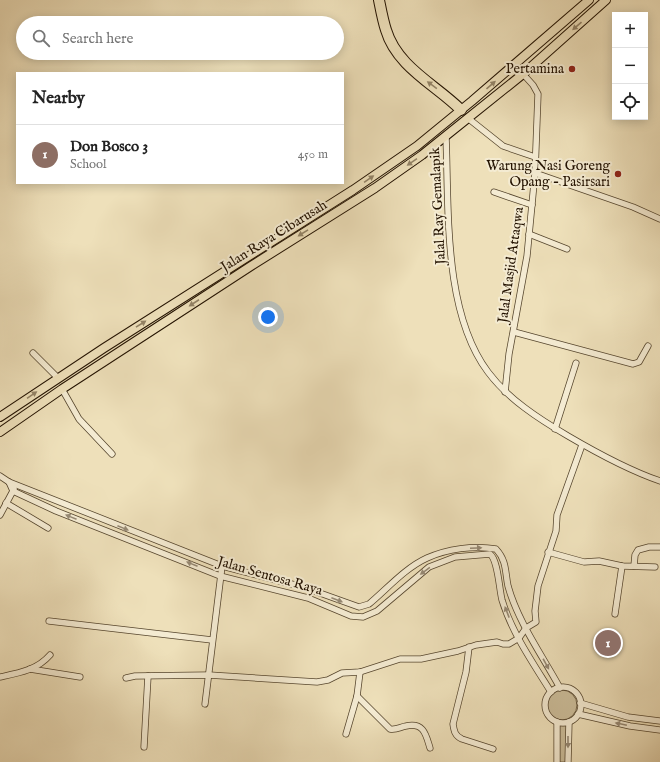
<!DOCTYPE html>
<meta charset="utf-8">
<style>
:root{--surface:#fff;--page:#f6f6f6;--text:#222;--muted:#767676;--line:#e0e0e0;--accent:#7c3aed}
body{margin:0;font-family:"IM FELL English",serif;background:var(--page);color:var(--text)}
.controls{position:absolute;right:12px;top:12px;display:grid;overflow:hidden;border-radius:0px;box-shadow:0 2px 10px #0003}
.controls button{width:36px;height:36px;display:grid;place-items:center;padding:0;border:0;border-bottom:1px solid var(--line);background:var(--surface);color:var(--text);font:20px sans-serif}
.you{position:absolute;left:268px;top:317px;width:14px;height:14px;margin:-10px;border:3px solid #fff;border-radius:50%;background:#1a73e8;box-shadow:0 0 0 6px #1a73e833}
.badge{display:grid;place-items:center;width:26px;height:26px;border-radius:50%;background:var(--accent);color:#fff;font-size:13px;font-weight:700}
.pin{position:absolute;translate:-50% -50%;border:2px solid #fff;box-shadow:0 1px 4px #0006}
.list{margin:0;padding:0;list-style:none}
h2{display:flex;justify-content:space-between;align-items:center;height:52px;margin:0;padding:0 16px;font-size:17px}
h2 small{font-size:13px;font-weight:400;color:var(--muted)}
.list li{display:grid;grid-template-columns:26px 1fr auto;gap:12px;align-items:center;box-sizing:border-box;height:60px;padding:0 16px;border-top:1px solid var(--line)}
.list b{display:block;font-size:15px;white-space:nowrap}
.list p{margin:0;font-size:13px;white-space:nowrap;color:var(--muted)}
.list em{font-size:13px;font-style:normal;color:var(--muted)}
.icon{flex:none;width:22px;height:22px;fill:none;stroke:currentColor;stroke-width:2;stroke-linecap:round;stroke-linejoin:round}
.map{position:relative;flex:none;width:660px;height:762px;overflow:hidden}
.search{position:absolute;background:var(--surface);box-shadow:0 2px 10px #0003;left:16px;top:16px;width:328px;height:44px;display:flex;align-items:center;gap:10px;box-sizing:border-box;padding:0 14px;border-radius:22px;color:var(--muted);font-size:15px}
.panel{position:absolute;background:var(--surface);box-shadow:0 2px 10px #0003;left:16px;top:72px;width:328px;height:112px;border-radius:0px}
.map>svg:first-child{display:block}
.green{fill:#cbbd9a;stroke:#77684d}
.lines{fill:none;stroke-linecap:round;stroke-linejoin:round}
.street-casing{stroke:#56462e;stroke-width:7}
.primary-casing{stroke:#231200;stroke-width:10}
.highway-casing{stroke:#231200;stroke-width:12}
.street{stroke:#f4ebd2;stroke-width:5.5}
.primary{stroke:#eee0ba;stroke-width:8}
.highway{stroke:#eee0ba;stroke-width:10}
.oneway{fill:#938366}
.oneway2{fill:#968974}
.poi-dot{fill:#8f2418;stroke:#f4ebd2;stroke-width:1.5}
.labels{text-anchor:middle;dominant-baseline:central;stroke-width:4;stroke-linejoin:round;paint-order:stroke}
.poi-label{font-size:14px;fill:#231200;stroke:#f4ebd2;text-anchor:end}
.street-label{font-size:14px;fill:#231200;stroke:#f4ebd2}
</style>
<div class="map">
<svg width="660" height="762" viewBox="0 0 660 762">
<rect width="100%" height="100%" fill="#eee0ba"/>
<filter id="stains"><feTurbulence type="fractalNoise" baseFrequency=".005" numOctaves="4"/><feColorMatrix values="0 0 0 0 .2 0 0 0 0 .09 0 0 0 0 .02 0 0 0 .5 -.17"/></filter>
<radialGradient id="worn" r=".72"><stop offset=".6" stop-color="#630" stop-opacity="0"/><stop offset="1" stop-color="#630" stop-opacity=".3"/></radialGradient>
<g class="green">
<circle cx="562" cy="705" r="15"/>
<polygon points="559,723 567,723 567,762 558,762"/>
</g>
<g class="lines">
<defs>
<g id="street">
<polyline points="469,119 503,146 535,157"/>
<path d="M446 137C449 209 443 312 488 372 508 399 539 419 568 436 597 453 628 470 660 481"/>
<polyline points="535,173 633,207 660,219"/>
<polyline points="494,192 532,205"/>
<polyline points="529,234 567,249"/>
<polyline points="514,332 633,364 639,362 648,346"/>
<polyline points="33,353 58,378"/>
<polyline points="62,389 79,419 112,454"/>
<polyline points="505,392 509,354 527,256 535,173 538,94 533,85 523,74"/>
<polyline points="555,429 576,363"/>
<path d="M0 476 9 482 222 566 303 587 359 607 369 604C387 589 405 568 427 558 447 549 474 545 496 549 507 561 505 572 508 586 518 622 542 655 560 688"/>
<path d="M9 482 13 491 56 511 220 576 308 598 351 616 363 617 377 611 429 567 455 557 490 554C498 560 499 588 502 600 512 633 533 663 551 692"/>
<polyline points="6,503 48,528"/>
<polyline points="0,515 14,489"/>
<polyline points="548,552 584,562 599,561 622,566 655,567"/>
<polyline points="634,566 635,555 638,550 649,547 660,547"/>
<polyline points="615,614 622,566"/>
<polyline points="49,621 212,640"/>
<path d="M469 647 466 672 453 724C454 731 455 736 462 739L493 749"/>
<polyline points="30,669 80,677"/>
<path d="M0 677C19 673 37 670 50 655"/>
<polyline points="126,678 135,676 209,675 317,682 328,680 342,673 360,672 400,659 421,659 458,651 476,645 497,642 503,644 509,644 519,638 526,628 536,622 535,611 538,586 556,531 557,515 582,445"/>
<circle cx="563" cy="705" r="18"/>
<path d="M357 696 390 729C397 730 400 727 406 726 424 722 426 735 430 748"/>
<polyline points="580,703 628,717 660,721"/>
<polyline points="205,704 222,566"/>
<polyline points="578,714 630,726 660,730"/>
<polyline points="346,734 357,696 360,672"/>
<polyline points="144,747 148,676"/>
<polyline points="557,762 557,722"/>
<polyline points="568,762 569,722"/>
</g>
<g id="primary">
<polyline points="0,417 104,348 353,190 417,146 472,101 589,0"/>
<polyline points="0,432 62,389 251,266 375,188 422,155 523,74 606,0"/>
</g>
<path id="highway" d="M379 0C381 10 383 21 386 30 397 67 436 85 461 110"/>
</defs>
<use href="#street" class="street-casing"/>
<use href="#primary" class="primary-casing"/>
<use href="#highway" class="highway-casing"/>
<use href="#street" class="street"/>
<use href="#primary" class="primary"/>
<use href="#highway" class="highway"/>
</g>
<defs><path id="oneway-solid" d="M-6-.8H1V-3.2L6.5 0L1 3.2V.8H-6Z"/></defs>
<g class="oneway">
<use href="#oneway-solid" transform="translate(577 26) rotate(139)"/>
<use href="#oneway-solid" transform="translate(432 85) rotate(-144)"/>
<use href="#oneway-solid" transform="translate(491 85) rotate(-41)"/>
<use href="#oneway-solid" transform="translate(412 162) rotate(146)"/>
<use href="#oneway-solid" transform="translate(369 179) rotate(-35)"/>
<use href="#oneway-solid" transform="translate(303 233) rotate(148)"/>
<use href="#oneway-solid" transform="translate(194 303) rotate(147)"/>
<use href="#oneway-solid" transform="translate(141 324) rotate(-32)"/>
<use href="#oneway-solid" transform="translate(32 395) rotate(-34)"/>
</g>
<g class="oneway2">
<use href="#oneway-solid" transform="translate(71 517) rotate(-158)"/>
<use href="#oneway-solid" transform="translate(123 528) rotate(22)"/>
<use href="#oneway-solid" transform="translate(476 548) rotate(-2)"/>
<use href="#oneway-solid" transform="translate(192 564) rotate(-158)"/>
<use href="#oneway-solid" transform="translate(425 571) rotate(144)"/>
<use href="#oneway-solid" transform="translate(337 600) rotate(21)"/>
<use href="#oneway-solid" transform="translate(507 612) rotate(-111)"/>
<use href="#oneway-solid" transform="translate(546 664) rotate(61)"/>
<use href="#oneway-solid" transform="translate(621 724) rotate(-168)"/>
<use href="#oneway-solid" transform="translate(568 742) rotate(90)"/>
</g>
<g class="poi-dot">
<circle cx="572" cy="69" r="4"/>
<circle cx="618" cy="174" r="4"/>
</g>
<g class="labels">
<g class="poi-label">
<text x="564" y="69">Pertamina</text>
<text x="610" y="166">Warung Nasi Goreng<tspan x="610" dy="16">Opang - Pasirsari</tspan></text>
</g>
<g class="street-label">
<text transform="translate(438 206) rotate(-93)">Jalal Ray Gemalapik</text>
<text transform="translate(274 236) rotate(-32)">Jalan Raya Cibarusah</text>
<text transform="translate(511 265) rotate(-82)">Jalal Masjid Attaqwa</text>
<text transform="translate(270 576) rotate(16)">Jalan Sentosa Raya</text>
</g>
</g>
<rect width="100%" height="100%" filter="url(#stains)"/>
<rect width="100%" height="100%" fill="url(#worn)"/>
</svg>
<div class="controls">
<button>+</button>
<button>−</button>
<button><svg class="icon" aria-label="locate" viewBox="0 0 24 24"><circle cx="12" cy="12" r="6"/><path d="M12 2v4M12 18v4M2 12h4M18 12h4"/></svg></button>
</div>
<div class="you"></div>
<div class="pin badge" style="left:608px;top:643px;background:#8d6e63">1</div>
<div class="search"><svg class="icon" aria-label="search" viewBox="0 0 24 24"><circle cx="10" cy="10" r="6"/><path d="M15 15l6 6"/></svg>Search here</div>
<section class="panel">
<h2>Nearby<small></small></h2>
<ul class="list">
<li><span class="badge" style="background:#8d6e63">1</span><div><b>Don Bosco 3</b><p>School</p></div><em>450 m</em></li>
</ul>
</section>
</div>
